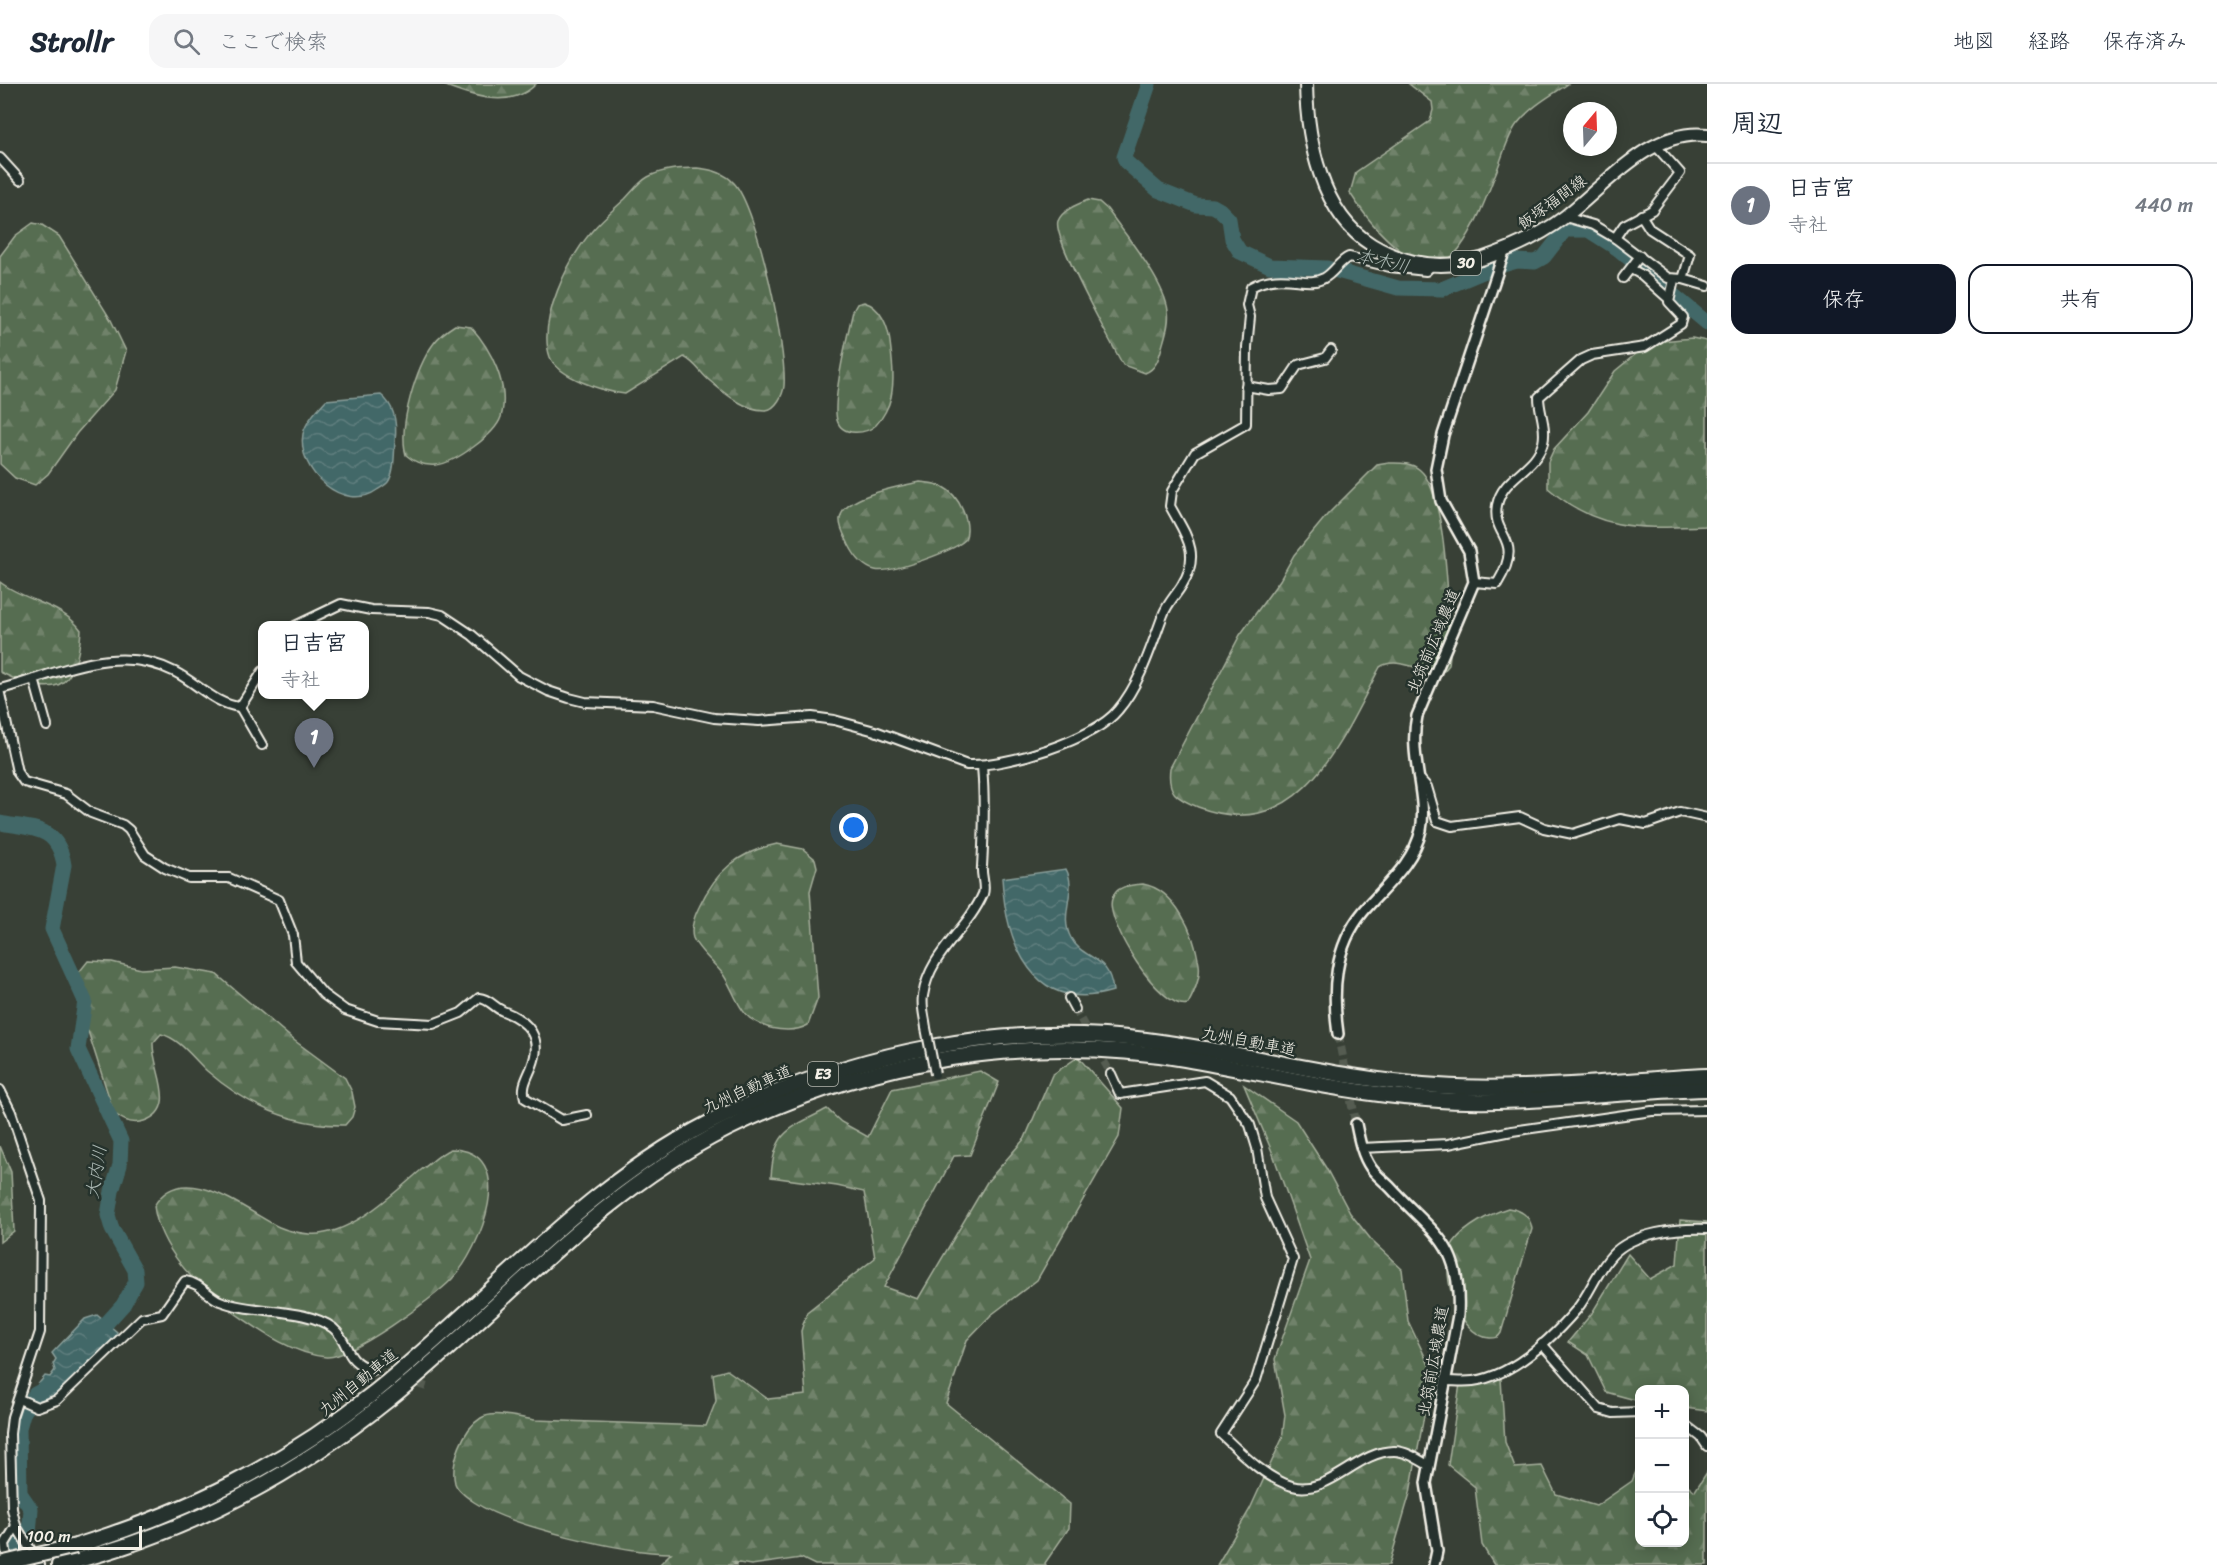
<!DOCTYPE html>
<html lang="ja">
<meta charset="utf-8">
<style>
:root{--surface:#fff;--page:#f6f6f7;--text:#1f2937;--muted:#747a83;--line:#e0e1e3;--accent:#111827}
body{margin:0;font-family:Sriracha,"Klee One",sans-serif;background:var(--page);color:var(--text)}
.controls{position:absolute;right:18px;bottom:18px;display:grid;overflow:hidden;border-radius:12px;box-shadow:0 3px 15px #0003}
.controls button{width:54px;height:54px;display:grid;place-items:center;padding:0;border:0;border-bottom:2px solid var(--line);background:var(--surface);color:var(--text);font:30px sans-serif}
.compass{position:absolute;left:1563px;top:18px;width:54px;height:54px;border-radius:50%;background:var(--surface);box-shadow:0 3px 15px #0003;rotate:19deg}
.scale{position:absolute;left:18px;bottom:15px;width:124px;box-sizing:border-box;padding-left:6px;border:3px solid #f4f1e8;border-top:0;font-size:16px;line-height:21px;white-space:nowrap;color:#f4f1e8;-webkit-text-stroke:4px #26332d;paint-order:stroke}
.you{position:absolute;left:854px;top:744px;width:21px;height:21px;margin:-15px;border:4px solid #fff;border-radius:50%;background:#1a73e8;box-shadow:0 0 0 9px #1a73e833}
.badge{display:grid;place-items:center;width:39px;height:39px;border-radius:50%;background:var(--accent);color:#fff;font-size:20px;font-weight:700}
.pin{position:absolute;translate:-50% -50px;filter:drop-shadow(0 2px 3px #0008)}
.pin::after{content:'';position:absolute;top:32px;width:21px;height:18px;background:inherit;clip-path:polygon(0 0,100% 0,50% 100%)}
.popup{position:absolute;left:258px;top:537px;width:111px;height:78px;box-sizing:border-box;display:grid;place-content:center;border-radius:12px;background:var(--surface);filter:drop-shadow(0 2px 4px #0005);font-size:20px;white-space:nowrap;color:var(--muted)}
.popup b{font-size:22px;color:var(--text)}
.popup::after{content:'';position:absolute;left:50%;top:100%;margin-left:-12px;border:12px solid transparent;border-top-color:var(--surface)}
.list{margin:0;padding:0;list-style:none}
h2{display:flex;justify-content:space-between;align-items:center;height:78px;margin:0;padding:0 24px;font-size:26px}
h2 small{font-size:20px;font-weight:400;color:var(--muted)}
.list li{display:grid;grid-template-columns:39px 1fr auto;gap:18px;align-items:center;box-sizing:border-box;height:84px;padding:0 24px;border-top:2px solid var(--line)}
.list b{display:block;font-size:22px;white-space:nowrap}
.list p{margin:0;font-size:20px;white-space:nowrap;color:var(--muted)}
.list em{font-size:20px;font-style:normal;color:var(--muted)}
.actions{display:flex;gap:12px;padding:18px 24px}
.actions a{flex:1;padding:14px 0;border:2px solid var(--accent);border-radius:18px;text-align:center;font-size:21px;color:var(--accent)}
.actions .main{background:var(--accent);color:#fff}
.icon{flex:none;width:33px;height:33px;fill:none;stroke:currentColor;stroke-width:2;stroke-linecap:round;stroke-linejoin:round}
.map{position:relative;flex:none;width:1707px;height:1481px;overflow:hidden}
header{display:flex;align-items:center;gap:36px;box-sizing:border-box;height:84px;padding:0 30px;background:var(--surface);border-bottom:2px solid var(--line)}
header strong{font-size:28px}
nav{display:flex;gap:33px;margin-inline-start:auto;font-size:21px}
.search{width:420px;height:54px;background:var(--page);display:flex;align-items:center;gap:15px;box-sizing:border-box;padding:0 21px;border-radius:18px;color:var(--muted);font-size:22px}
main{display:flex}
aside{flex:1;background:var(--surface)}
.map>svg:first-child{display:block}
.forest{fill:url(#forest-firs);stroke:#a6af9c;stroke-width:1.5}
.water{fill:url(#water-waves);stroke:#8a9f9b;stroke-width:1.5}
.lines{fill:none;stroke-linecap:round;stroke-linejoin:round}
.river{stroke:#436868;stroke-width:15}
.minor-tunnel{stroke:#545b51;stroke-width:8;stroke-dasharray:8 4;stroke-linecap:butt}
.tertiary-tunnel{stroke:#545b51;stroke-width:9;stroke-dasharray:9 4.5;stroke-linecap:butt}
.minor-casing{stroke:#f4f1e8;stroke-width:12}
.tertiary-casing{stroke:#f4f1e8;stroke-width:14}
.primary-casing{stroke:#f4f1e8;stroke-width:16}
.motorway-casing{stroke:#f4f1e8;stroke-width:18}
.minor{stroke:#26332d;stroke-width:8}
.tertiary{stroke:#26332d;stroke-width:9}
.primary{stroke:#26332d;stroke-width:12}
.motorway{stroke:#26332d;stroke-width:14}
.minor-bridge-casing{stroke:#f4f1e8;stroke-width:12;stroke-linecap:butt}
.motorway-bridge-casing{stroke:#f4f1e8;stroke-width:18;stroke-linecap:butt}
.minor-bridge{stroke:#26332d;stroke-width:8}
.motorway-bridge{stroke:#26332d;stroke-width:14}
.labels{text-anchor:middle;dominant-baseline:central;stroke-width:5;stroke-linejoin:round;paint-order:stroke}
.shield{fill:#26332d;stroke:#b6b8b0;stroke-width:1.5}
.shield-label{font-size:15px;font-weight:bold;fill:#f4f1e8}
.street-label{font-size:16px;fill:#f4f1e8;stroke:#26332d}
.water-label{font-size:18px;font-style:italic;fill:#adbab5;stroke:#26332d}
</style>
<header>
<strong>Strollr</strong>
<div class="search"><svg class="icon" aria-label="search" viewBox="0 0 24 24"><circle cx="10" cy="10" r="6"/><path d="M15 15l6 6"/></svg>ここで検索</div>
<nav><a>地図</a><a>経路</a><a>保存済み</a></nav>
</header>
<main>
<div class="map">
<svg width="1707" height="1481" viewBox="0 0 1707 1481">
<defs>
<pattern id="forest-firs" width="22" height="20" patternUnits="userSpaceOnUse" patternTransform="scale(1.5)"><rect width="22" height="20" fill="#576d51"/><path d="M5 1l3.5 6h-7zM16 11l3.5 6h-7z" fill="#70826a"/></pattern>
<pattern id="water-waves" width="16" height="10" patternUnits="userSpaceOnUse" patternTransform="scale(1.5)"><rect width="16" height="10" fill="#436868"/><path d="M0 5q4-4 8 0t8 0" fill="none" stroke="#5f7e7e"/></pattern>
</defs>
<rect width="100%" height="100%" fill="#384036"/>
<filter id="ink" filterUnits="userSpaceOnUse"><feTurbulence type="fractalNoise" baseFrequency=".0167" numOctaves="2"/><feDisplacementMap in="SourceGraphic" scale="12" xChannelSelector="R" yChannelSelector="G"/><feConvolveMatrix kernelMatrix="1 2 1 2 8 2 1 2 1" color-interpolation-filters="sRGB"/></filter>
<g filter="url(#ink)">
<g class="forest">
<path d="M441 0H536C511 26 471 12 441 0Z"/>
<path d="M1409 0H1568C1550 12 1530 23 1517 40 1507 53 1502 75 1495 91 1486 115 1475 144 1459 165 1423 210 1368 137 1350 109L1356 88 1430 37 1433 26 1432 18Z"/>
<path d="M697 84C710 85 725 89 734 99 758 125 787 266 784 302 783 311 776 325 766 326 746 327 725 310 710 297 700 289 696 279 684 273L625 310C604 308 558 293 550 273 537 237 569 174 592 147 602 135 614 125 625 115 632 108 639 98 648 93 663 85 680 84 697 84Z"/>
<path d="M1088 116 1099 118 1107 125C1124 149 1165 198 1168 227 1170 239 1165 252 1162 263 1159 274 1156 285 1145 289L1123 281C1112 260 1052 154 1058 137 1062 126 1078 120 1088 116Z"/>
<polygon points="33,139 42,141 59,152 111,236 126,267 115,306 77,349 48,390 35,401 15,394 0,380 0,172 15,152"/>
<path d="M864 218C881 223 888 242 890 258 892 276 895 294 891 313 889 322 883 334 876 341 866 350 842 353 837 336 832 317 848 248 853 227L857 220Z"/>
<path d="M455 241 471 243C491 265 510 302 501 333 495 351 455 379 436 381 424 382 415 379 406 371 398 342 416 283 434 259 440 251 447 246 455 241Z"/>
<path d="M1692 254 1707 257V442C1643 444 1599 449 1548 404V378L1554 365 1588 328 1615 287 1642 265 1662 257Z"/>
<path d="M1389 379C1399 379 1411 378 1420 386 1447 409 1448 524 1451 561L1449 581 1444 587C1423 591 1399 571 1380 583 1342 655 1300 762 1198 723 1176 714 1167 709 1170 684L1240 551 1280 496 1294 471 1327 431 1377 381Z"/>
<path d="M920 398C927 399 936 399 943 403 959 411 972 439 965 456 953 467 891 490 875 486 863 483 854 471 849 461 846 454 839 444 840 435 842 412 901 402 920 398Z"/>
<path d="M0 498C24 517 64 521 81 546 77 610 52 614 0 588Z"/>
<path d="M777 760 803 765 815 775 817 783 810 807 818 914 808 941C792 950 767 946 751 935 738 926 732 902 722 889 714 879 698 866 693 854 690 844 695 831 699 823 716 787 738 768 777 760Z"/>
<path d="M1143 800C1176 806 1194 849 1199 880 1201 892 1194 909 1188 920 1161 928 1104 837 1112 815 1116 801 1132 801 1143 800Z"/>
<path d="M88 877 112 878 141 885 175 883 216 890 295 957 345 994 352 1008 355 1023 352 1033 345 1041C292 1042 246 1021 207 987 193 974 179 954 161 950L153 959C152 986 180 1025 144 1037 132 1041 123 1037 114 1029L74 903 76 892Z"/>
<path d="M1078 973 1123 1024 1119 1053 1037 1196 991 1231 967 1256 946 1319 1070 1420 1069 1444 1045 1479 1046 1481H815L801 1474 751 1481 733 1478 736 1481H659L671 1469C626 1469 511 1443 474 1418 468 1414 457 1406 455 1399 450 1379 463 1345 481 1334 494 1326 520 1334 535 1336L706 1342 716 1317 713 1290 727 1286 768 1315 806 1311 801 1247 807 1228 875 1174 864 1108 837 1102 771 1093C774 1046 789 1045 827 1025L841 1038 868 1053 892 1005 980 987 999 998 970 1071 954 1072 884 1203 918 1215 987 1098 1025 1054 1052 991Z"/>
<polygon points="1244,1001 1296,1037 1326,1084 1350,1129 1373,1158 1402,1185 1408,1237 1432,1287 1410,1409 1389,1481 1217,1481 1250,1425 1282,1355 1285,1331 1275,1275 1310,1176 1273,1070"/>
<polygon points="0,1062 11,1088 14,1147 0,1158"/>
<path d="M451 1065C521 1066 480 1167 452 1195 434 1214 351 1275 326 1273 291 1270 258 1245 229 1225 196 1203 159 1163 154 1122 182 1073 246 1127 279 1143 288 1147 299 1149 309 1150 348 1154 393 1110 421 1086 431 1079 440 1069 451 1065Z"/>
<path d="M1508 1124C1521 1126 1530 1131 1532 1145L1501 1249C1498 1254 1496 1254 1490 1254 1456 1252 1437 1180 1454 1158 1466 1142 1490 1130 1508 1124Z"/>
<polygon points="1680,1136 1707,1138 1707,1327 1685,1324 1684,1306 1640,1306 1639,1317 1606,1308 1588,1271 1568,1258 1592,1229 1628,1170 1650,1195 1677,1180"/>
<polygon points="1461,1293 1501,1295 1505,1358 1515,1384 1542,1382 1556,1410 1596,1422 1632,1397 1639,1380 1640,1458 1684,1458 1685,1399 1695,1407 1707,1388 1707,1481 1494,1481 1482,1461 1475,1403 1448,1381"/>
</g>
<g class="water">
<path d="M381 311C395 322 397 341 395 357 394 369 395 388 388 398 386 401 380 404 377 406 344 430 296 386 303 350 306 337 317 326 326 316Z"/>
<path d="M1066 785C1078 807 1058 831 1071 854 1083 877 1109 869 1113 907 1033 931 1006 860 1002 794Z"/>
<polygon points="97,1231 117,1248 112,1261 66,1306 41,1320 31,1309 45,1292 50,1293 55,1286 53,1280 56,1275 52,1269 85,1235"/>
</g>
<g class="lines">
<g class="river">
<polyline points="1149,0 1124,73 1126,78 1158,106 1196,121 1213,122 1220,126 1229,135 1232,155 1240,168 1270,182 1327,184 1398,204 1442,205 1492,184 1517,177 1535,178 1544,173 1565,146 1588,146 1618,165 1707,239"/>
<path d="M0 739C31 745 58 741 64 781L52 845 85 917 78 965 121 1057 120 1081 112 1107 108 1131 112 1145 135 1186 136 1198 123 1221 94 1253"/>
<path d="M17 1481C15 1467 17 1460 29 1451L31 1425 20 1409 19 1344 23 1330 35 1310 50 1302"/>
</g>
<g class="minor-tunnel">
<polyline points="1075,925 1111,990"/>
<polyline points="373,1286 427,1303"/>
</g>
<polyline class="tertiary-tunnel" points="1338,950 1356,1040"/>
<defs>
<g id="minor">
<polyline points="0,74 20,96"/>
<polyline points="1641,131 1650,145 1690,171 1683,195"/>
<polyline points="1565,133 1593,141 1615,154 1668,194 1683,195 1707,202"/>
<polyline points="1615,154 1624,141 1652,126 1680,89 1655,61"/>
<polyline points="1631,185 1642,191 1669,215"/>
<polyline points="1623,194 1640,172"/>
<polyline points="1246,302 1269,306 1282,305 1298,281 1325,274 1331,266"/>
<path d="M1474 498 1497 500C1526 452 1491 455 1497 421 1503 392 1535 386 1543 359 1547 343 1539 328 1539 313L1581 276 1592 271 1645 263 1681 240 1683 233 1669 218 1674 196"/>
<path d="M295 542 341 520 371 526 429 528 442 531 472 551 519 592 548 607 569 614 585 618 653 621 714 634 759 637 812 633 834 636 875 647 967 681C1005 683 1094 656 1118 626 1140 600 1151 563 1163 531 1167 520 1176 511 1182 501 1202 469 1185 450 1170 422L1172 407 1195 369 1246 340 1247 263 1250 233 1247 221 1251 203C1281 186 1307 204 1324 194 1334 189 1338 178 1349 173L1390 183 1426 187 1431 182"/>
<polyline points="34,595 47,642"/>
<path d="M0 605C57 591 116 557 175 588 197 599 214 620 240 623"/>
<path d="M0 610 17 688 24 698 66 710 91 729 123 741 129 746 145 771 165 784 189 794H229L279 816 293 851 296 878 323 910 345 926 378 937 433 940 461 929 479 914C490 915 493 923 503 927 529 937 543 954 532 982 528 993 521 1002 525 1014L562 1036 587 1031"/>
<polyline points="240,623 262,661"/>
<polyline points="240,623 263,587"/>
<polyline points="1418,693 1427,703 1437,737 1452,742 1520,733 1544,744 1573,750 1620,735 1646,740 1680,728 1707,734"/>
<polyline points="1069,914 1075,925"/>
<path d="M926 944C925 934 921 922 923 912 929 869 967 847 983 810 986 802 981 792 982 783 984 749 985 716 982 682"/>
<path d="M1111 990 1120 1010 1205 997 1230 1012 1250 1041 1257 1064 1265 1114 1293 1175 1256 1296 1221 1350C1241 1369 1265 1394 1292 1402 1329 1412 1357 1367 1394 1367 1406 1367 1418 1375 1428 1381"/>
<polyline points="0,1006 11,1028 41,1117 40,1248 12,1333 10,1350 12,1425 16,1442 40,1481"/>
<polyline points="1361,1064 1448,1060 1512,1047 1652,1027 1707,1026"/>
<polyline points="1542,1260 1599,1325 1613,1329 1640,1328"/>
<path d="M1445 1297C1454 1297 1464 1298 1473 1297 1513 1292 1552 1254 1577 1225 1590 1209 1597 1187 1612 1171 1633 1148 1678 1144 1707 1145"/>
<path d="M19 1315 37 1323 57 1316 142 1234 162 1230 185 1197C200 1199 207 1211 220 1217 252 1230 305 1223 333 1244 352 1260 342 1277 373 1286"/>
<polyline points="1684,1340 1701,1353 1707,1362"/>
<polyline points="8,1479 5,1460 16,1442"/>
</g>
<g id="tertiary">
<path d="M1338 950C1332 907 1334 863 1363 828 1384 803 1414 779 1421 746 1428 712 1408 672 1417 632L1474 498 1469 467 1441 417 1436 385 1443 351 1504 168"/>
<path d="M1356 1040C1359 1055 1362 1071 1371 1084 1376 1091 1384 1097 1390 1103 1434 1151 1462 1159 1458 1231L1426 1399 1437 1467 1434 1481"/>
</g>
<path id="primary" d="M1306 0C1307 56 1321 130 1372 161 1407 182 1443 186 1481 175 1512 165 1540 152 1566 132 1606 101 1651 44 1707 51"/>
<g id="motorway">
<path d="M76 1462C188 1427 284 1381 376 1307 493 1213 590 1094 727 1030 858 968 1002 938 1146 956 1244 968 1339 996 1438 1002 1528 1008 1618 996 1707 992"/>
<path d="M59 1481C180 1452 291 1394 388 1316 501 1225 595 1111 727 1045 869 975 1029 949 1185 975 1266 989 1345 1009 1426 1015 1520 1023 1613 1007 1707 1005"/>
</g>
</defs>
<use href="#minor" class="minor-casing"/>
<use href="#tertiary" class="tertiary-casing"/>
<use href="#primary" class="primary-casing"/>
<use href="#motorway" class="motorway-casing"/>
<use href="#minor" class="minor"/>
<use href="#tertiary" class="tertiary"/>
<use href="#primary" class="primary"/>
<use href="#motorway" class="motorway"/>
<defs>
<polyline id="minor-bridge" points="926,944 935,990"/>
<polyline id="motorway-bridge" points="0,1480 76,1462"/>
</defs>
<use href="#minor-bridge" class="minor-bridge-casing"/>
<use href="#motorway-bridge" class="motorway-bridge-casing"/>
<use href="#minor-bridge" class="minor-bridge"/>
<use href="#motorway-bridge" class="motorway-bridge"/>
</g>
</g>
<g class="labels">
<g class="shield">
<rect x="1451" y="167" width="30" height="24" rx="4.5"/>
<rect x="808" y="978" width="30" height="24" rx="4.5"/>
</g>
<g class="shield-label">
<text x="1466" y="179">30</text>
<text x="823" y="990">E3</text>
</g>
<g class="street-label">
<text transform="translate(1552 118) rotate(-36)">飯塚福間線</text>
<text transform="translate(1433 557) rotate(-67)">北筑前広域農道</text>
<text transform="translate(1249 957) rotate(11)">九州自動車道</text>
<text transform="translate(747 1005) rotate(-24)">九州自動車道</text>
<text transform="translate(1433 1277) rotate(-80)">北筑前広域農道</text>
<text transform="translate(358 1298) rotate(-39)">九州自動車道</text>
</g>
<g class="water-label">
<text transform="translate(1383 177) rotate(13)">本木川</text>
<text transform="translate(96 1088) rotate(-81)">大内川</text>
</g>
</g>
</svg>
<div class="controls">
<button>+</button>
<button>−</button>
<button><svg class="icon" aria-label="locate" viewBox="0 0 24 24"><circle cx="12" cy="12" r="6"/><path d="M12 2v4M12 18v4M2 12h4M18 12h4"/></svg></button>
</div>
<svg class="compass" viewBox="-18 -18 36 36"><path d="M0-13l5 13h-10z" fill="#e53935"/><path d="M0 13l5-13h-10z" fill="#747a83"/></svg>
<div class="scale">100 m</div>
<div class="you"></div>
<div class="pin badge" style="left:314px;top:684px;background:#6b7280">1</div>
<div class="popup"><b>日吉宮</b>寺社</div>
</div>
<aside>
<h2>周辺<small></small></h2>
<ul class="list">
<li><span class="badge" style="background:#6b7280">1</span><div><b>日吉宮</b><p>寺社</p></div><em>440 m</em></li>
</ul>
<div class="actions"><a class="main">保存</a><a>共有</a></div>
</aside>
</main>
